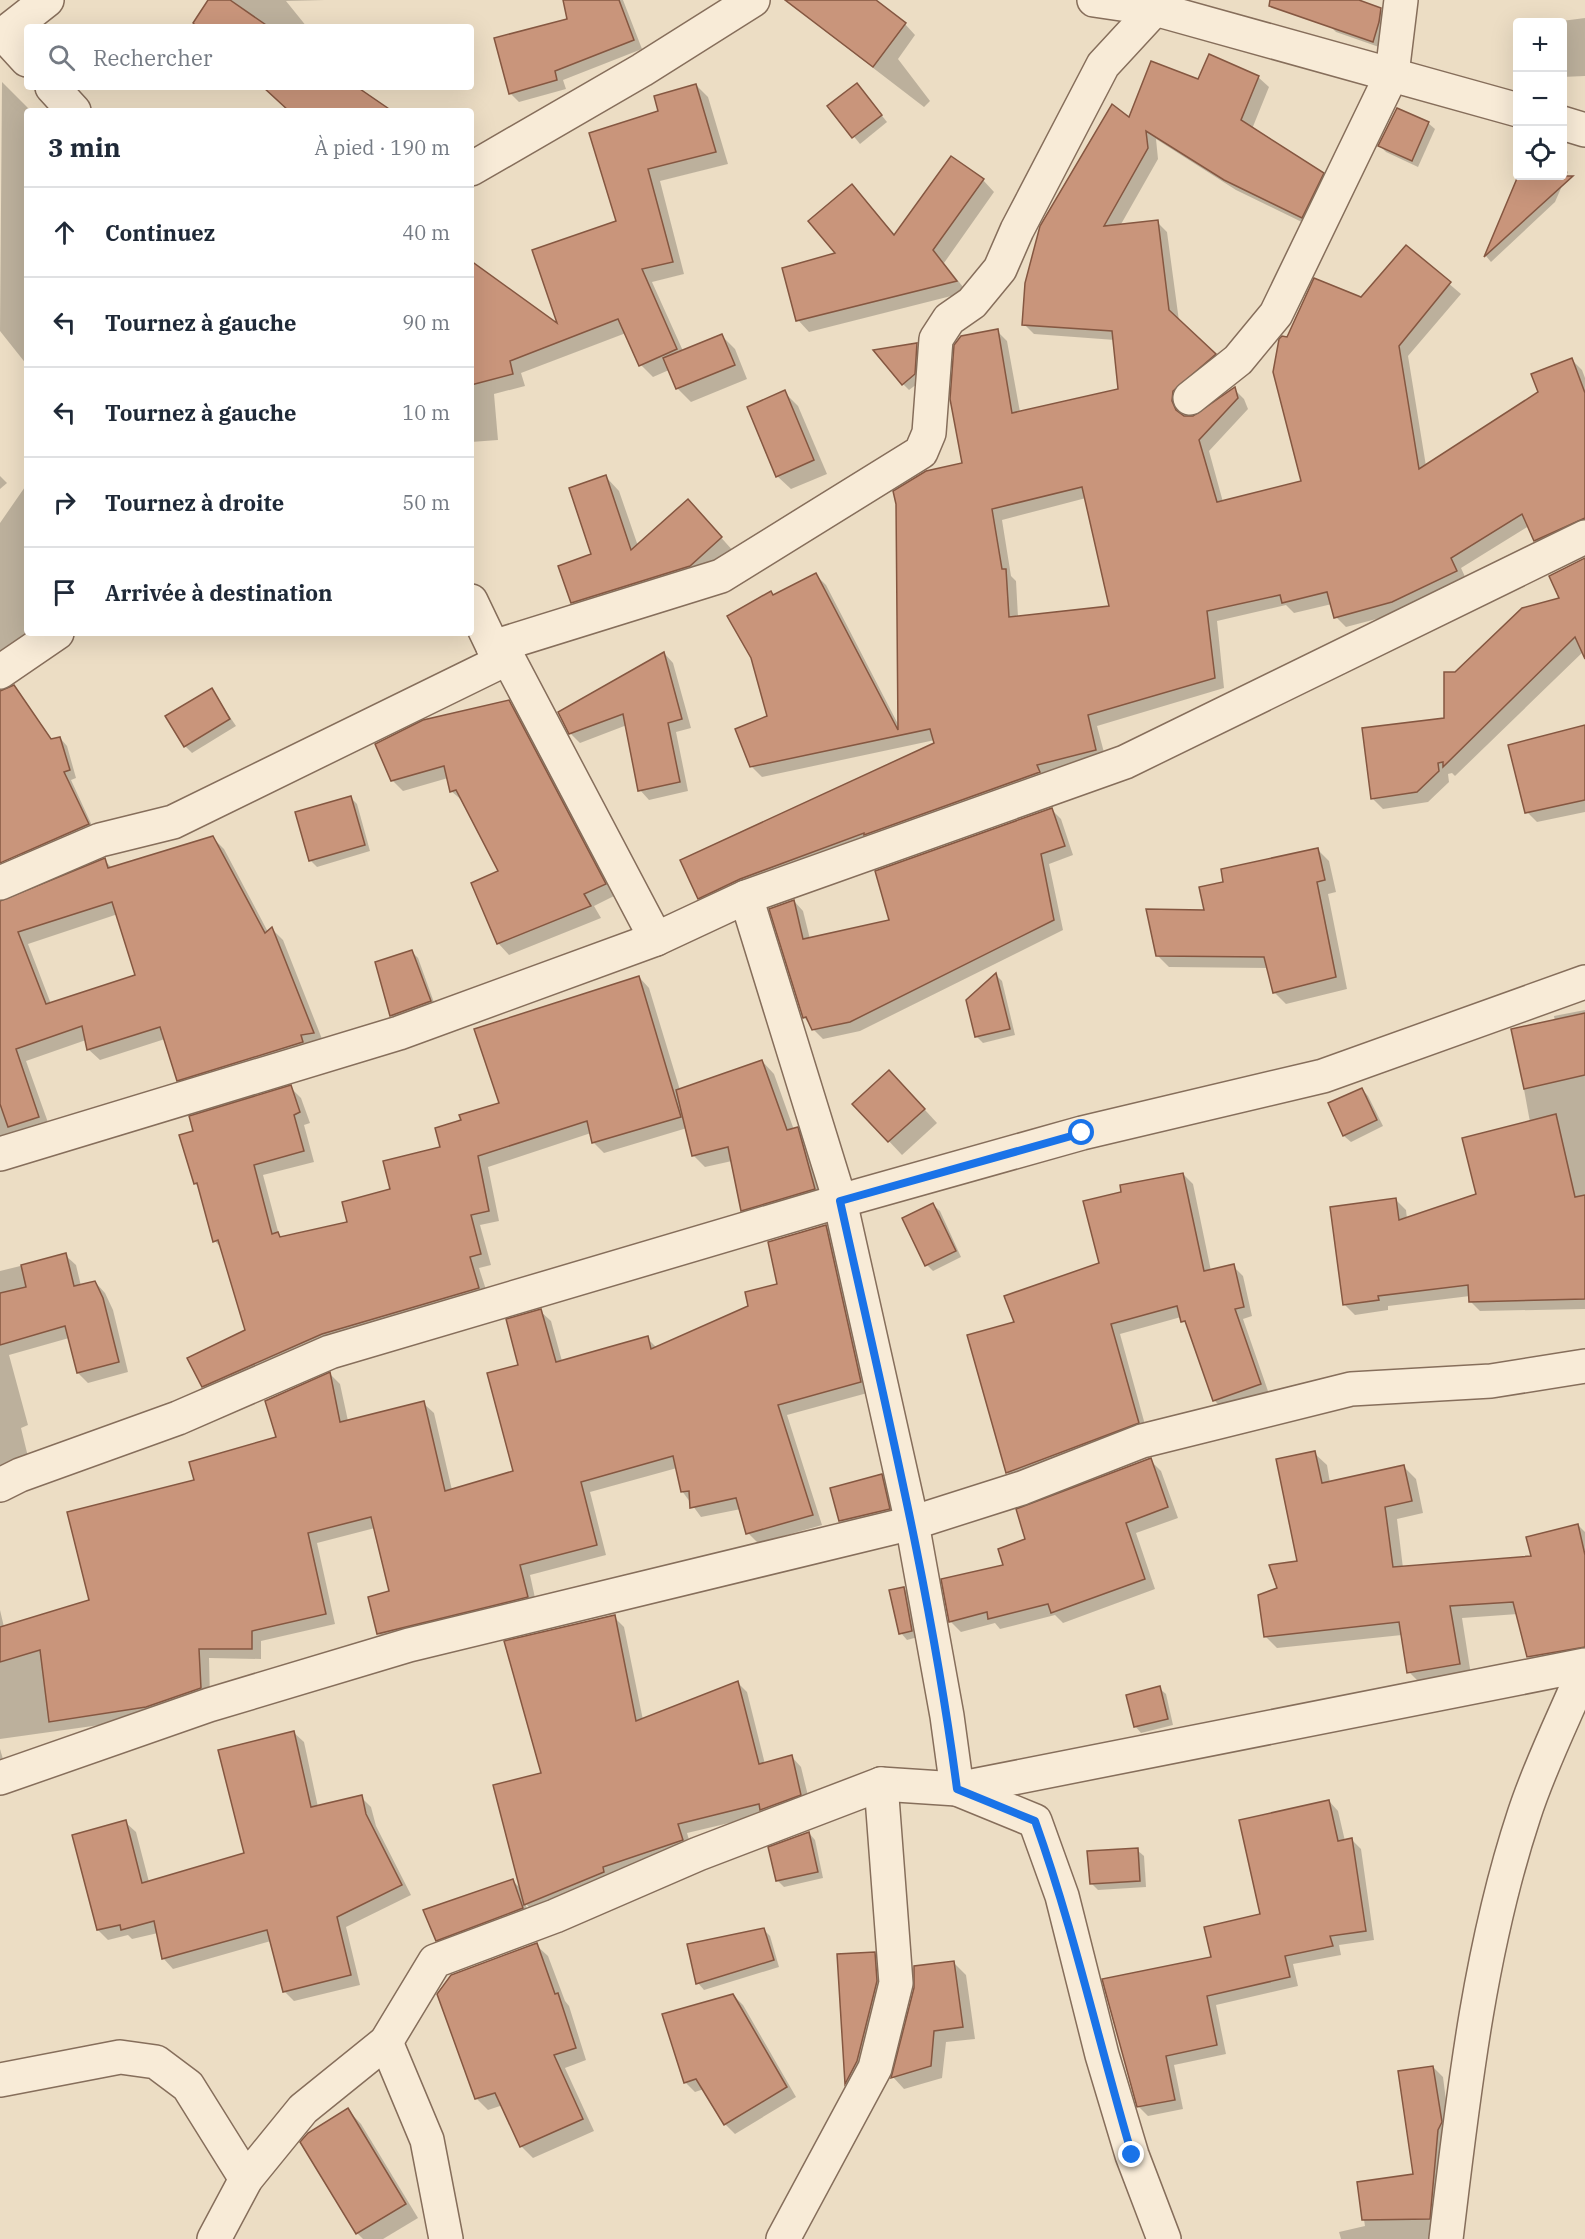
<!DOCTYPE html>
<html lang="fr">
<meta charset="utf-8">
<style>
:root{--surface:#fff;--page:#f6f6f7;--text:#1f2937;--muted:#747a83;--line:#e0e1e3}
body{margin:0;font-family:"IBM Plex Serif",serif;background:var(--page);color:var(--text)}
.controls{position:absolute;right:18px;top:18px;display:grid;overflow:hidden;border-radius:6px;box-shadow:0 6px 24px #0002}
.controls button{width:54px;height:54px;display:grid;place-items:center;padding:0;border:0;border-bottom:2px solid var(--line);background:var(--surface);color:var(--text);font:30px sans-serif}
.stop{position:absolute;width:18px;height:18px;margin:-14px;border:4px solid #1a73e8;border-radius:50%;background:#fff}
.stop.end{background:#1a73e8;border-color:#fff;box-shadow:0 2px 6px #0008}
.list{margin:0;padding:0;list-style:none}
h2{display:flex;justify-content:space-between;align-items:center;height:78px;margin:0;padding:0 24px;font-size:26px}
h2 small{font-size:20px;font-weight:400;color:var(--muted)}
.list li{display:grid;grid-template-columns:39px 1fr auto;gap:18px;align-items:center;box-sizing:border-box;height:90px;padding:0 24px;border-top:2px solid var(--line)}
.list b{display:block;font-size:22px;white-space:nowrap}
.list em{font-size:20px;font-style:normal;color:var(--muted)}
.icon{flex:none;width:33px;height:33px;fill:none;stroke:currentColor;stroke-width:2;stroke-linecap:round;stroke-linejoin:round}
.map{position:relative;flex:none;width:1585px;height:2239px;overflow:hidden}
.search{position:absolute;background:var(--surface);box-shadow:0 6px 24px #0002;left:24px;top:24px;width:450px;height:66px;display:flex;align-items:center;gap:15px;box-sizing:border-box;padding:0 21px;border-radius:6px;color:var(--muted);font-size:22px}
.panel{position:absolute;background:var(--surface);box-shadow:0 6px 24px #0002;left:24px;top:108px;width:450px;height:528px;border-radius:6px}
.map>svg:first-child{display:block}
.shadow{fill:#0003;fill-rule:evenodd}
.building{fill:#c9957b;stroke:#855741;stroke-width:1.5;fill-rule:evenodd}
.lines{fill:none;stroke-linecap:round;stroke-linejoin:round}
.minor-casing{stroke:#866e5b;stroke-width:36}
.minor{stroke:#f8ebd7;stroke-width:33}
.route{stroke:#1a73e8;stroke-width:8}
</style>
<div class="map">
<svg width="1585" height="2239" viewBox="0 0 1585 2239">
<rect width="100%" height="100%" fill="#ecddc4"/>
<g class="shadow">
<polygon points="210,0 325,0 286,1 307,27 192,27"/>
<polygon points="565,0 623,0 642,49 563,80 566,89 519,102 510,93 569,20"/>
<polygon points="804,0 853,0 905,24 915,35 898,59 930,101 924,107 825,31 813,20"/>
<polygon points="1339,0 1354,0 1380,9 1387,16 1379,47 1336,32 1330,26"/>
<polygon points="1585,18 1585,76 1562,77 1562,22 1554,22"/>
<polygon points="1515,28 1518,28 1518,68 1517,68"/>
<path d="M1258 77 1269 87 1252 129 1323 174 1333 184 1312 227 1236 190 1156 139 1158 159 1120 226 1157 222 1167 232 1179 321 1225 365 1183 401V417L1194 418 1234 389 1244 399 1248 409 1209 451 1223 502 1303 482 1288 339 1362 299 1406 247 1461 294 1408 356 1426 466 1539 392 1572 360 1582 370 1585 378V531L1545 550 1535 540 1529 526 1461 568 1467 581 1403 612 1346 627 1336 617 1332 604 1294 613 1286 605 1217 621 1224 688 1097 726 1106 760 709 908 699 898 936 744 935 740 762 777 751 766 769 717 774 596 816 575 826 585 899 726 997 331 1007 341 1020 412 1120 391 1115 340 1034 334 1024 324 1130 119 1199 81ZM1086 498 1111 607 1018 617 1016 581 1011 576 1002 520Z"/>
<polygon points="2,82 31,111 27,111 27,365 0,331"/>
<polygon points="696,85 708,97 728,164 660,181 684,274 652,282 683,351 722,336 735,349 747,379 691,402 677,388 669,370 653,377 641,365 626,333 521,373 525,386 494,394 498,440 471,442 471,263 560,327 618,222 660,112"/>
<polygon points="863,92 887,122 860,144 829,106"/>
<polygon points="1428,123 1435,129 1418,167 1386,152 1380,146"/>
<polygon points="1562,166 1568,172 1555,202 1491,262 1486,256 1520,176 1562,176"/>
<polygon points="983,180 994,192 944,263 967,292 809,332 798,320 837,254 852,186 896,236"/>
<polygon points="916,345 923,351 921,381 909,390 903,384"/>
<polygon points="784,392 798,406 827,474 791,489 777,476"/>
<polygon points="0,476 7,483 0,489"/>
<polygon points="606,477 619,491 638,546 701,515 734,552 704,579 586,616 572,602 592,555"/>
<polygon points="27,484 27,633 42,633 0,664 0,523"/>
<polygon points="1585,560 1585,650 1455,776 1452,773 1448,774 1449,782 1428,802 1383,809 1372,798 1445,719 1455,673 1561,600"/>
<polygon points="664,653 673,663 691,728 676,732 688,791 649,800 640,790 627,725 580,743 571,734 560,713"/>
<polygon points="14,687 53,741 60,738 67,746 76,778 71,780 95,832 28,861 20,853 0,815 0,692"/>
<polygon points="212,690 236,726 192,753 185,746"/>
<polygon points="509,702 520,714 616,895 594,906 601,918 509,955 498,943 500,872 464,802 451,791 448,778 403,791 392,780"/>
<polygon points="1585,727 1585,812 1537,822 1527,812"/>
<polygon points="350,797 357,804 370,851 317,867 311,861 297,813"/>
<polygon points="1052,810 1061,819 1073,855 1049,864 1063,930 860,1031 823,1039 813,1029 804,1017 794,901 803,911 810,939 891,921"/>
<path d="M213 838 224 849 268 932 272 929 283 940 324 1044 190 1091 178 1080 165 1039 100 1060 88 1049 86 1040 26 1061 50 1128 0 1144V902L104 860 112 868ZM118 914 137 976 51 1004 28 944Z"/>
<polygon points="1317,849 1329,861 1336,892 1328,894 1347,989 1286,1004 1274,992 1268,968 1169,967 1157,955 1206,912 1225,883"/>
<polygon points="412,952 418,958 436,1008 398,1022 391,1015"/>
<polygon points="996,975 1002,981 1015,1035 983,1043 976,1036"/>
<polygon points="639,977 649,988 680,1090 762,1061 774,1074 794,1130 797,1129 809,1141 827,1201 755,1222 743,1210 732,1161 705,1167 693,1155 687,1128 604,1153 593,1142 591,1133 488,1167 499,1221 480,1225 491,1265 479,1268 489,1299 214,1397 203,1386 246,1330 222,1249 215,1241 201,1189 195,1183 195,1132 290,1087 301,1098 310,1123 304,1125 314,1162 263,1175 279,1235 282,1238 348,1223 442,1148 463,1121 500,1104"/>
<polygon points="1585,1010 1585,1309 1480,1311 1470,1301 1470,1296 1388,1306 1388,1310 1355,1315 1344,1304 1396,1200 1406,1210 1407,1219 1478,1195 1530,1122 1513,1030 1555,1021 1554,1016"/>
<polygon points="903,1086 937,1123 902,1155 854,1104"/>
<polygon points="1362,1089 1368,1096 1383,1126 1351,1142 1344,1136 1330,1104"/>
<polygon points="1183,1174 1193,1184 1211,1271 1233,1266 1243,1276 1252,1316 1243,1319 1269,1394 1224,1410 1214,1400 1190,1329 1181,1317 1120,1334 1147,1432 1017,1482 1008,1473 969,1336 1016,1323 1101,1264 1123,1193"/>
<polygon points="933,1205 940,1211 961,1257 933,1271 927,1265"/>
<polygon points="826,1226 836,1236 871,1392 787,1415 822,1525 758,1543 748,1533 741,1509 701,1517 682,1491 677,1468 590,1492 606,1555 530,1575 537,1607 388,1643 378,1633 391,1592 375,1528 317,1543 335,1624 261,1641 261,1659 209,1658 210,1698 157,1717 0,1739 0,1610 4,1627 91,1601 196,1481 278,1438 330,1374 340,1384 348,1421 423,1403 434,1413 452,1490 515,1472 520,1367 540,1311 551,1321 562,1361 647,1338 657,1348 750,1307 778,1285"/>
<polygon points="65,1255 76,1265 81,1286 95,1282 105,1293 113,1310 128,1372 88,1383 78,1373 69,1338 9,1355 28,1425 21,1428 30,1465 0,1480 0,1271"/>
<polygon points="1314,1453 1327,1465 1330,1483 1404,1467 1416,1479 1423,1513 1397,1519 1403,1568 1533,1557 1578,1525 1585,1532 1585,1661 1541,1669 1528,1657 1518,1614 1462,1618 1471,1675 1421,1684 1409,1672 1402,1635 1277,1648 1265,1636 1279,1589 1299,1563"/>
<polygon points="1150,1460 1161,1471 1178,1518 1136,1533 1155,1589 1063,1623 1055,1615 1000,1629 995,1623 961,1632 950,1621 1005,1566 1027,1540"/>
<polygon points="881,1475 888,1482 895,1515 847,1527 840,1521"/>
<polygon points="904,1588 910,1595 918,1637 907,1640 901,1633"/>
<polygon points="614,1617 624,1627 643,1720 738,1683 747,1692 765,1764 792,1757 801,1767 810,1804 687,1833 692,1850 535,1914 525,1903 529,1914 444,1946 437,1940 512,1880 522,1890 543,1774"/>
<polygon points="1159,1688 1166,1694 1173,1725 1141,1733 1135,1726"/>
<polygon points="293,1732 304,1742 318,1807 361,1797 371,1807 376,1826 411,1895 346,1927 360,1985 294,2001 284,1991 271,1941 173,1969 163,1958 158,1933 132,1939 128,1935 108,1940 98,1930 125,1822 136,1832 149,1882 246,1854"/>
<polygon points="0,1749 6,1769 0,1771"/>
<polygon points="1329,1801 1338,1811 1345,1841 1352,1840 1361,1849 1374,1940 1339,1945 1341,1955 1293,1964 1298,1986 1216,2005 1226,2054 1174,2065 1183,2109 1148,2116 1139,2107 1213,1958 1262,1915"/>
<polygon points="809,1833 815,1840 823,1878 784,1887 777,1880"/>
<polygon points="1137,1850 1144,1856 1146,1887 1098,1890 1091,1883"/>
<polygon points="764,1930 770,1936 779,1967 704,1990 698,1983"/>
<polygon points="536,1945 548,1956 565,2001 569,2006 586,2060 565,2068 594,2131 533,2158 521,2146 503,2105 488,2110 476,2098 439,1994 447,1981"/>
<polygon points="874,1953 884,1963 855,2093 846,2084 846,2047"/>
<polygon points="954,1963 966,1975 975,2039 946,2042 942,2078 904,2089 893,2077"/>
<polygon points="733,1995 743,2005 796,2097 735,2134 725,2124 704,2089 695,2092 685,2082"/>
<polygon points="1433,2067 1443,2077 1450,2132 1437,2239 1341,2239 1339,2232 1365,2226 1358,2183 1414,2175"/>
<polygon points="348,2110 361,2124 418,2218 383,2239 363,2239 357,2233"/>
</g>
<g class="building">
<polygon points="208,0 230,0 269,27 197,27 193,23"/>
<polygon points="563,0 619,0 634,40 555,71 557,80 509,94 494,38 567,19"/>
<polygon points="785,0 876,0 906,23 873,67"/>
<polygon points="1270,0 1359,0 1381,8 1379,22 1373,42 1269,6"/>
<path d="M1209 54 1259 76 1241 120 1324 173 1302 218 1224 180 1146 131 1148 148 1104 226 1158 220 1169 310 1216 354 1173 391 1172 401 1176 410 1184 416H1193L1235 387 1238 398 1199 440 1217 502 1301 481 1273 372 1279 339 1282 336 1287 337 1314 278 1361 297 1406 245 1451 282 1399 346 1419 469 1538 392 1531 374 1572 358 1585 393V518L1534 541 1522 514 1451 558 1457 571 1392 602 1334 618 1327 592 1282 603 1280 595 1207 611 1215 678 1088 715 1096 750 1037 765 1040 772 864 835V833L740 879 698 899 680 860 934 743 930 729 750 767 735 729 767 716 751 658 727 616 771 591 773 595 816 573 898 730 896 504 893 491 926 471 962 463 950 399 954 345 961 336 998 329 1012 413 1118 389 1112 331 1022 325 1025 283 1040 226 1112 104 1129 117 1151 61 1198 79ZM1082 487 1109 606 1009 617 1006 569H1002L992 509Z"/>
<polygon points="857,83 882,115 852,138 827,106"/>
<polygon points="696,84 716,152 648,169 673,262 642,269 677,349 639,366 618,319 510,361 513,374 471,385 471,261 557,323 532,250 616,221 589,133 658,111 654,96"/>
<polygon points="263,87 357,87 392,111 289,111"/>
<polygon points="1397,108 1429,122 1412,161 1378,146"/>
<polygon points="951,156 984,179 933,250 957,281 796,321 782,268 835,253 808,221 852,184 894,235"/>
<polygon points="1518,176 1573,176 1484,257"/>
<polygon points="722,334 735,365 676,389 663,358"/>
<polygon points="917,343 915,374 902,385 873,350"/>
<polygon points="785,390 814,460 776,477 747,407"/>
<polygon points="606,475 631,550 688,499 722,537 690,566 571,603 558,566 591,554 569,488"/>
<polygon points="1585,558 1585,659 1575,637 1443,767 1443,762 1438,763 1439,771 1417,792 1371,799 1362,728 1444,718 1444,672 1455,672 1522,608 1559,598 1549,576"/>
<polygon points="664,652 682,719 668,723 680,782 638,791 623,714 569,734 558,712"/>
<polygon points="14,685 51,739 60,737 70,770 64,772 89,824 0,863 0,691"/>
<polygon points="212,688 230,719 184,747 165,716"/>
<polygon points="509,700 606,884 584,894 591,906 497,944 471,883 498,871 456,790 450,792 444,766 391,781 375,744 423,720"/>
<polygon points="1585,725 1585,800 1525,813 1508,745"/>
<polygon points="351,796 365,845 309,861 295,812"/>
<polygon points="1052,808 1065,846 1041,854 1054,920 850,1022 812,1030 806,1017 803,1018 769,909 794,900 803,939 889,920 875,871"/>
<path d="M213 836 265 933 272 927 314 1033 301 1035 303 1042 177 1081 160 1027 87 1050 82 1026 16 1049 39 1117 8 1127 0 1104V901L105 858 108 868ZM112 902 135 975 46 1004 18 932Z"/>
<polygon points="1318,848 1325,880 1317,882 1336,977 1273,993 1264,957 1156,956 1146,909 1204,910 1199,887 1223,882 1221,869"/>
<polygon points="412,950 431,1001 390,1016 375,962"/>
<polygon points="996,973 1010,1029 975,1037 966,1000"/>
<polygon points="639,976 681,1117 592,1143 587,1121 478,1156 489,1211 471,1215 481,1254 470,1257 479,1288 322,1334 202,1387 187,1358 245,1330 218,1240 213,1242 197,1183 194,1184 179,1135 193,1131 189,1116 291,1085 300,1112 294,1115 304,1151 254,1165 272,1234 278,1232 280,1237 347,1222 342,1202 390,1189 383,1161 440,1147 435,1128 461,1120 459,1115 499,1103 474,1029"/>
<polygon points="1585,1013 1585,1075 1524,1089 1511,1029"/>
<polygon points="762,1060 787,1130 798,1127 815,1189 741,1211 728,1147 692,1156 676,1090"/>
<polygon points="889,1070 925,1109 888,1142 852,1104"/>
<polygon points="1362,1088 1377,1120 1343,1136 1328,1103"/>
<polygon points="1556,1114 1575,1197 1585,1195 1585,1299 1469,1302 1468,1285 1378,1296 1379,1300 1343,1305 1330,1207 1396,1198 1399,1220 1476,1194 1462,1138"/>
<polygon points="1183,1173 1204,1271 1234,1264 1244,1307 1235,1309 1261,1384 1213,1401 1185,1321 1181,1322 1177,1306 1111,1324 1139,1423 1006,1473 967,1335 1014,1322 1004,1296 1099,1263 1083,1201 1121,1192 1120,1185"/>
<polygon points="933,1203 956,1251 925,1266 902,1218"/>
<polygon points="826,1225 861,1382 778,1405 813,1515 746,1534 736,1498 690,1508 689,1491 681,1492 673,1456 581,1482 597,1545 520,1565 528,1597 377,1634 368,1597 389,1591 371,1517 308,1533 326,1614 252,1631 252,1649 199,1649 201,1688 146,1707 49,1722 40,1650 0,1662 0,1627 89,1600 67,1512 194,1480 189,1462 276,1437 265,1401 330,1372 340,1422 424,1401 445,1491 513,1471 487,1373 518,1365 506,1319 541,1309 556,1362 648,1336 651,1349 748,1306 745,1292 777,1284 768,1242"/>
<polygon points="66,1253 74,1286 95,1281 103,1298 119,1362 77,1373 65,1326 0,1345 0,1293 26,1287 21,1265"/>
<polygon points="1315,1451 1322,1483 1404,1465 1412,1501 1385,1507 1393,1567 1531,1556 1526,1537 1578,1524 1585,1555 1585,1647 1527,1657 1513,1602 1450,1606 1460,1664 1407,1673 1399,1622 1264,1637 1258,1595 1277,1588 1269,1565 1297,1561 1276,1459"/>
<polygon points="1151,1458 1168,1507 1126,1523 1145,1579 1051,1613 1048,1604 988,1619 987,1612 949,1622 941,1579 1003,1565 998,1549 1025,1539 1016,1509"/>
<polygon points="882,1474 890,1509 839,1521 830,1488"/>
<polygon points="904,1587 912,1631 899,1634 889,1590"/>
<polygon points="615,1615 636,1721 738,1681 759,1764 792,1755 801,1795 760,1810 759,1804 678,1824 683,1840 603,1867 604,1872 524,1905 493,1785 541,1773 504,1641"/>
<polygon points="1160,1686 1168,1719 1134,1727 1126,1695"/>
<polygon points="294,1731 311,1807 362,1795 366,1814 402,1885 337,1917 351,1975 283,1992 267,1930 162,1959 154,1921 121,1930 120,1925 97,1930 72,1835 126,1820 142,1883 244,1853 218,1750"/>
<polygon points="1329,1800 1338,1841 1352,1838 1366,1931 1330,1936 1333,1946 1285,1956 1290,1977 1207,1996 1217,2045 1166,2056 1175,2100 1137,2107 1102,1979 1211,1957 1204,1927 1260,1914 1239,1820"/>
<polygon points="809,1832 818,1872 776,1881 768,1847"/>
<polygon points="1138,1848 1140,1881 1090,1884 1087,1851"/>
<polygon points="513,1879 523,1908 436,1941 423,1910"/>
<polygon points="764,1928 774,1960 696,1984 687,1944"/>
<polygon points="537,1943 555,1994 558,1993 576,2048 554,2055 583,2119 520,2147 495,2093 475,2099 437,1994 451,1975"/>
<polygon points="875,1952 877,1981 857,2061 845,2084 837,1954"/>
<polygon points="954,1961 963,2027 934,2031 931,2066 891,2078 914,1988 914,1966"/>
<polygon points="733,1994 787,2087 724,2125 696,2079 684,2083 662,2014"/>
<polygon points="1433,2066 1442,2122 1438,2130 1430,2219 1362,2220 1357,2182 1413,2174 1398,2071"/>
<polygon points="348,2108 406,2204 356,2234 300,2142 308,2133"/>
</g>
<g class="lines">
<defs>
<g id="minor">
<polyline points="1094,0 1155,9 1518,110"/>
<polyline points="4,35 27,60"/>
<polyline points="0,37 47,0"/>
<polyline points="52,87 74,111"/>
<polyline points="1562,123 1585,130"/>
<polyline points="471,169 642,70 753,0"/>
<polyline points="1190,398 1238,360 1276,314 1392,74 1401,0"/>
<polyline points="471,601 493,647 508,658 656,939"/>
<polyline points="493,647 721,576 921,452 929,433 936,339 949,319 972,303 1000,269 1017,230 1103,65 1163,0"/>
<polyline points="0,672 57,633"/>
<polyline points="0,883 100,840 173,822 508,658"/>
<polyline points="746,897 840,1201 912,1523 947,1716 957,1789 1035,1821 1062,1896 1102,2055 1132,2155 1164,2239"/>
<polyline points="0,1154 399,1033 656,939 746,897 1125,762 1585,537"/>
<polyline points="0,1485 20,1475 178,1418 330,1352 840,1201 1082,1133 1323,1076 1585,982"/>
<polyline points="0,1778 209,1705 409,1645 912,1523 1022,1488 1142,1441 1351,1389 1491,1381 1585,1366"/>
<polyline points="386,2042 427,2140 446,2239"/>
<polyline points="0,2080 120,2057 156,2062 188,2086 246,2179"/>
<polyline points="214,2239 246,2179 303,2109 386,2042 435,1961 555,1916 698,1854 881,1784 957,1789 1585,1665"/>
<polyline points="783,2239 875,2068 896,1983 881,1784"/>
<path d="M1446 2239C1463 2098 1479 1951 1524 1815 1540 1765 1565 1716 1585 1668"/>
</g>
</defs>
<use href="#minor" class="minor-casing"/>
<use href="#minor" class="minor"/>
</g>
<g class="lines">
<path class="route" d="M1082 1133 840 1201C883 1396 931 1590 957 1789L1035 1821C1074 1930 1099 2044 1132 2155"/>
</g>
</svg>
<div class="controls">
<button>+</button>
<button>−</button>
<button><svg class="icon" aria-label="locate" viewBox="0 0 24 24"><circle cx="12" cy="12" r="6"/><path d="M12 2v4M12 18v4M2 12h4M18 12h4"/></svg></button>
</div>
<div class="stop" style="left:1082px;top:1133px"></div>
<div class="stop end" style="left:1132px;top:2155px"></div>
<div class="search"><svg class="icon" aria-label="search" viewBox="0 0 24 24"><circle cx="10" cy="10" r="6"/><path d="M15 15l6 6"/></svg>Rechercher</div>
<section class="panel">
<h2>3 min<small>À pied · 190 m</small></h2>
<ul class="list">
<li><svg class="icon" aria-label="ahead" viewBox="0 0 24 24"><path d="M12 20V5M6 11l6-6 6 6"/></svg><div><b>Continuez</b></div><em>40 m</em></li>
<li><svg class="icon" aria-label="left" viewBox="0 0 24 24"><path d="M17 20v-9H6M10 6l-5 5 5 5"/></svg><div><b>Tournez à gauche</b></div><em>90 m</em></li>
<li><svg class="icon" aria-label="left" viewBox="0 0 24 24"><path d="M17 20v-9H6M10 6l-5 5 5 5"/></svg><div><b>Tournez à gauche</b></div><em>10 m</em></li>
<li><svg class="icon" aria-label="right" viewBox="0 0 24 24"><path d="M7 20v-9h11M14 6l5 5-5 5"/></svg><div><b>Tournez à droite</b></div><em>50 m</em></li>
<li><svg class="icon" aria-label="arrive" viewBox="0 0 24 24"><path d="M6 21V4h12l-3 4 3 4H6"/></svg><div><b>Arrivée à destination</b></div></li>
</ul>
</section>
</div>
